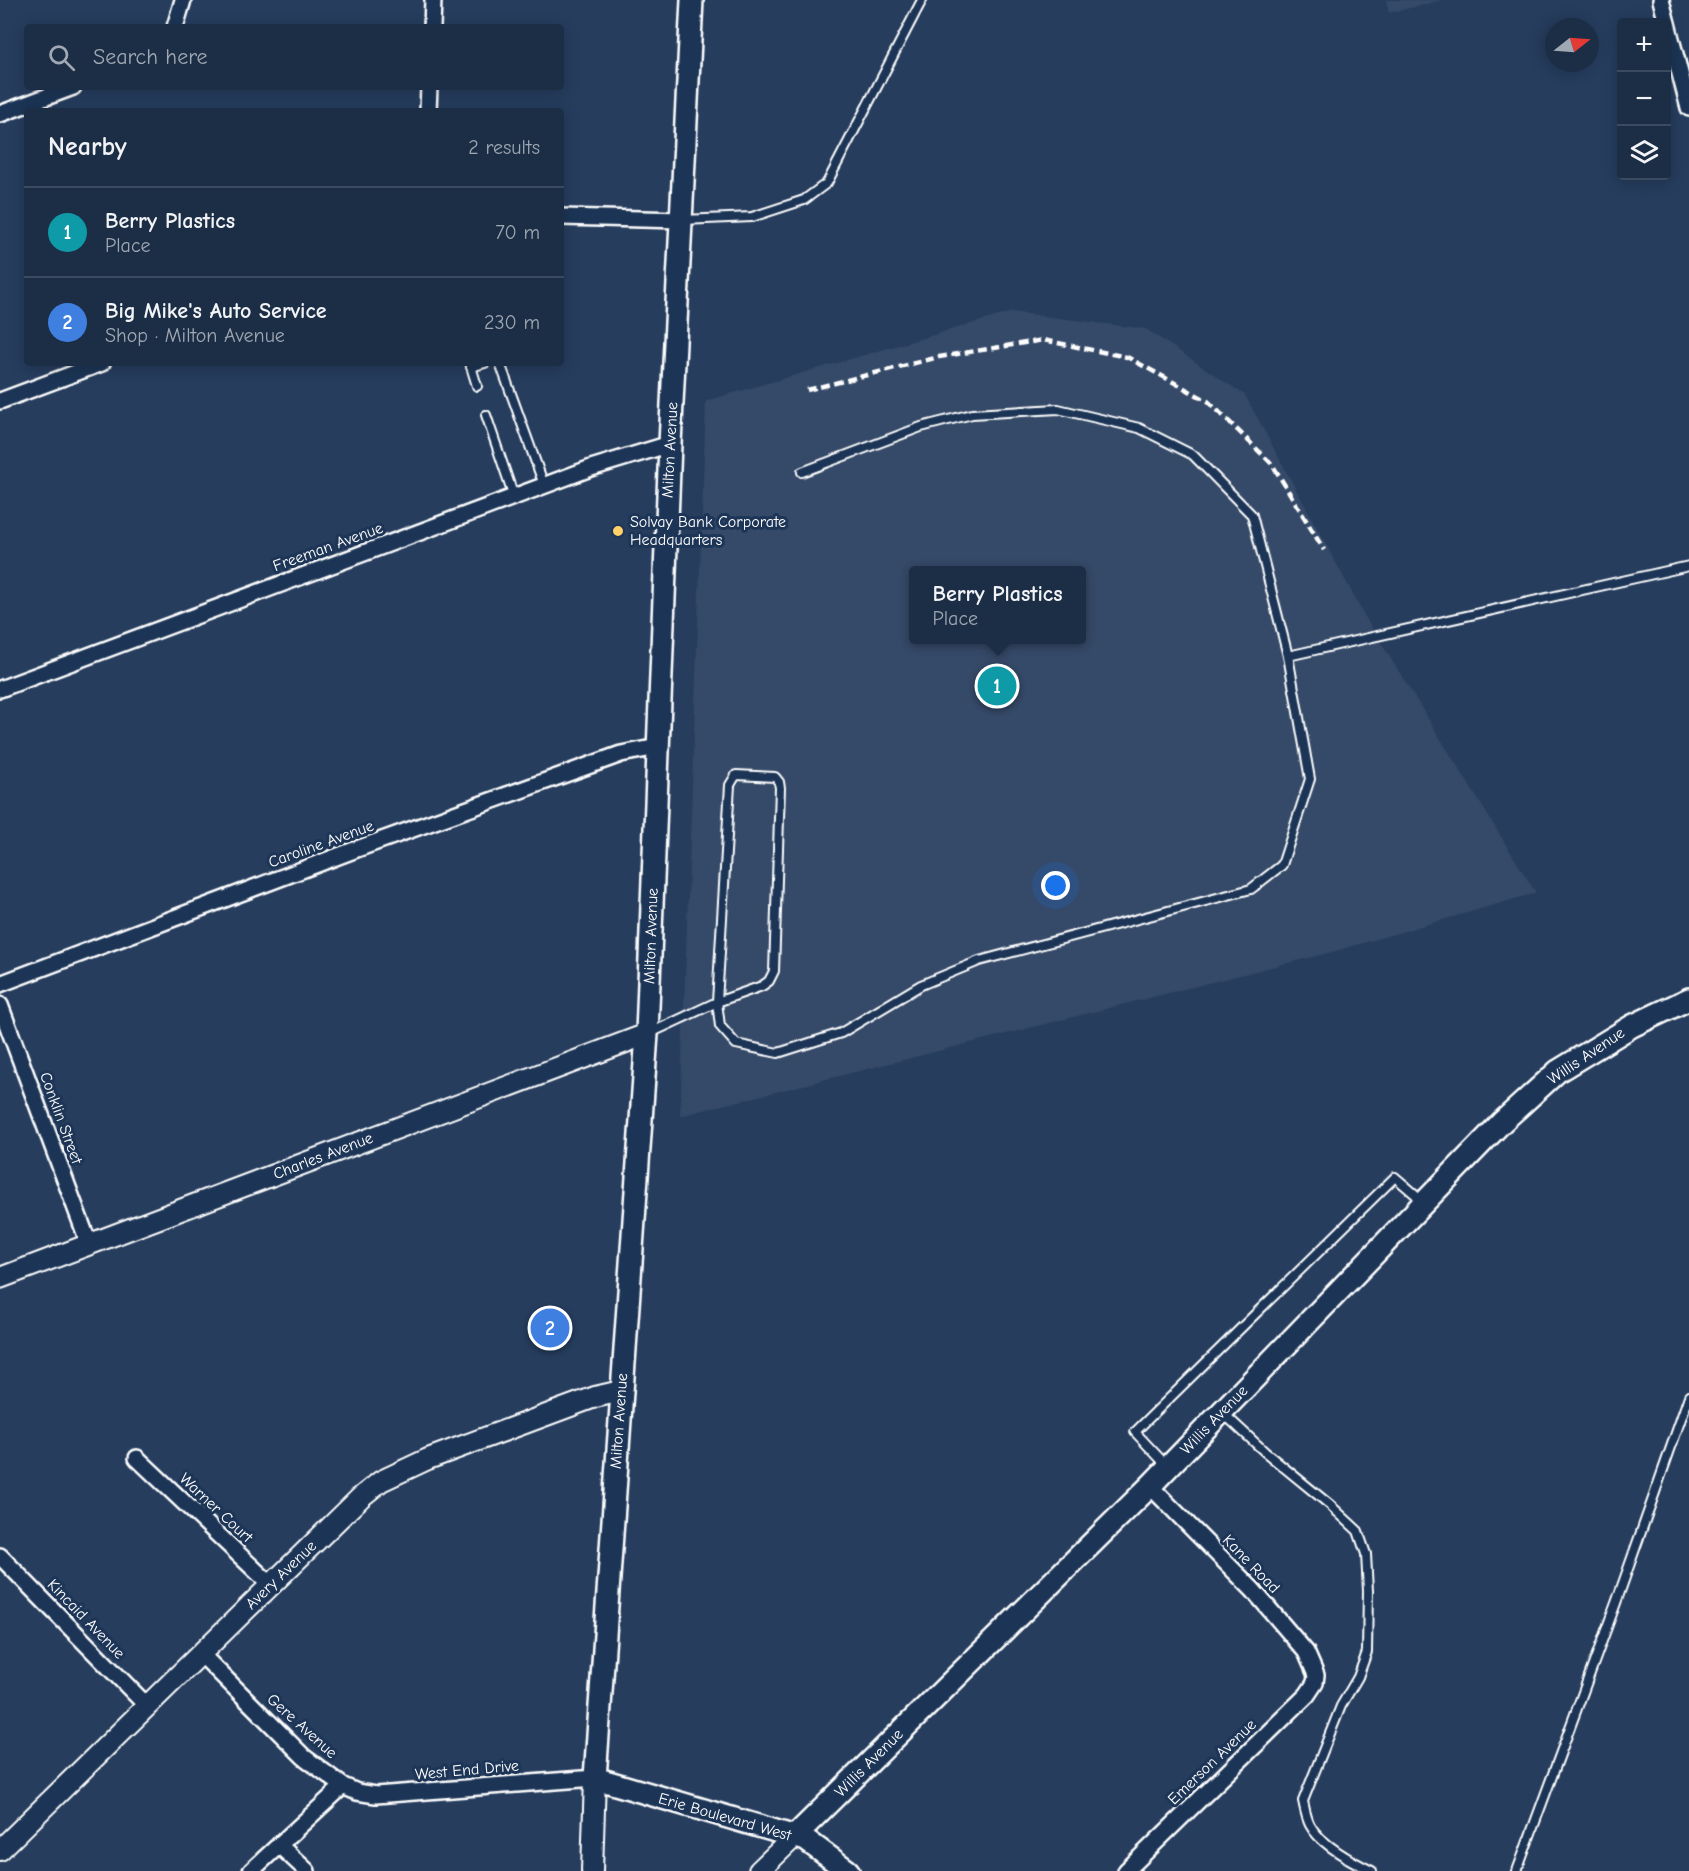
<!DOCTYPE html>
<meta charset="utf-8">
<style>
:root{--surface:#1c2e46;--page:#293a51;--text:#f1f3f6;--muted:#a0a8b3;--line:#3a4a5f;--accent:#d6ab8b}
body{margin:0;font-family:"Comic Neue",sans-serif;background:var(--page);color:var(--text)}
.controls{position:absolute;right:18px;top:18px;display:grid;overflow:hidden;border-radius:6px;box-shadow:0 3px 15px #0003}
.controls button{width:54px;height:54px;display:grid;place-items:center;padding:0;border:0;border-bottom:2px solid var(--line);background:var(--surface);color:var(--text);font:30px sans-serif}
.compass{position:absolute;left:1545px;top:18px;width:54px;height:54px;border-radius:50%;background:var(--surface);box-shadow:0 3px 15px #0003;rotate:73deg}
.you{position:absolute;left:1056px;top:886px;width:21px;height:21px;margin:-15px;border:4px solid #fff;border-radius:50%;background:#1a73e8;box-shadow:0 0 0 9px #1a73e833}
.badge{display:grid;place-items:center;width:39px;height:39px;border-radius:50%;background:var(--accent);color:#fff;font-size:20px;font-weight:700}
.pin{position:absolute;translate:-50% -50%;border:3px solid #fff;box-shadow:0 2px 6px #0006}
.popup{position:absolute;left:909px;top:566px;width:177px;height:78px;box-sizing:border-box;display:grid;place-content:center;border-radius:6px;background:var(--surface);filter:drop-shadow(0 2px 4px #0005);font-size:20px;white-space:nowrap;color:var(--muted)}
.popup b{font-size:22px;color:var(--text)}
.popup::after{content:'';position:absolute;left:50%;top:100%;margin-left:-12px;border:12px solid transparent;border-top-color:var(--surface)}
.list{margin:0;padding:0;list-style:none}
h2{display:flex;justify-content:space-between;align-items:center;height:78px;margin:0;padding:0 24px;font-size:26px}
h2 small{font-size:20px;font-weight:400;color:var(--muted)}
.list li{display:grid;grid-template-columns:39px 1fr auto;gap:18px;align-items:center;box-sizing:border-box;height:90px;padding:0 24px;border-top:2px solid var(--line)}
.list b{display:block;font-size:22px;white-space:nowrap}
.list p{margin:0;font-size:20px;white-space:nowrap;color:var(--muted)}
.list em{font-size:20px;font-style:normal;color:var(--muted)}
.icon{flex:none;width:33px;height:33px;fill:none;stroke:currentColor;stroke-width:2;stroke-linecap:round;stroke-linejoin:round}
.map{position:relative;flex:none;width:1689px;height:1871px;overflow:hidden}
.search{position:absolute;background:var(--surface);box-shadow:0 3px 15px #0003;left:24px;top:24px;width:540px;height:66px;display:flex;align-items:center;gap:15px;box-sizing:border-box;padding:0 21px;border-radius:6px;color:var(--muted);font-size:22px}
.panel{position:absolute;background:var(--surface);box-shadow:0 3px 15px #0003;left:24px;top:108px;width:540px;height:258px;border-radius:6px}
.map>svg:first-child{display:block}
.built{fill:#344a68;fill-rule:evenodd}
.lines{fill:none;stroke-linecap:round;stroke-linejoin:round}
.service-casing{stroke:#fff;stroke-width:12}
.minor-casing{stroke:#fff;stroke-width:20}
.tertiary-casing{stroke:#fff;stroke-width:24}
.secondary-casing{stroke:#fff;stroke-width:26}
.service{stroke:#1d3557;stroke-width:8}
.minor{stroke:#1d3557;stroke-width:15}
.tertiary{stroke:#1d3557;stroke-width:20}
.secondary{stroke:#1d3557;stroke-width:21}
.rail{stroke:#fff;stroke-width:4.5;stroke-dasharray:9 4.5;stroke-linecap:butt}
.poi-dot{fill:#ffd166;stroke:#1d3557;stroke-width:2}
.labels{text-anchor:middle;dominant-baseline:central;stroke-width:6;stroke-linejoin:round;paint-order:stroke}
.street-label{font-size:16px;fill:#fff;stroke:#1d3557}
.poi-label{font-size:16px;fill:#fff;stroke:#1d3557;text-anchor:start}
</style>
<div class="map">
<svg width="1689" height="1871" viewBox="0 0 1689 1871">
<rect width="100%" height="100%" fill="#263d5e"/>
<filter id="ink" filterUnits="userSpaceOnUse"><feTurbulence type="fractalNoise" baseFrequency=".0167" numOctaves="2"/><feDisplacementMap in="SourceGraphic" scale="12" xChannelSelector="R" yChannelSelector="G"/><feConvolveMatrix kernelMatrix="1 2 1 2 8 2 1 2 1" color-interpolation-filters="sRGB"/></filter>
<g filter="url(#ink)">
<g class="built">
<polygon points="1386,0 1443,0 1389,13"/>
<path d="M1012 312 1146 329 1245 395 1367 620 1536 893 1332 952 680 1116 706 401ZM913 570H1081V640H913Z"/>
</g>
<g class="lines">
<defs>
<g id="service">
<polyline points="683,220 752,217 804,200 827,183 922,0"/>
<polyline points="470,363 477,386"/>
<polyline points="500,363 544,485"/>
<polyline points="471,367 485,363"/>
<polyline points="486,415 514,497"/>
<polyline points="1288,656 1689,566"/>
<polyline points="648,1034 717,1002 762,986 769,981 774,971 780,788 779,782 775,777 736,775 730,785 717,1002 720,1026 736,1044 778,1053 841,1033 921,985 979,961 1251,889 1282,865 1310,779 1288,656 1252,515 1193,455 1139,428 1058,409 972,414 921,427 802,472"/>
<path d="M1223 1413 1265 1452 1330 1505 1358 1531 1366 1554 1368 1591 1367 1652 1358 1677 1341 1706 1303 1801C1305 1810 1306 1817 1310 1825 1320 1844 1353 1862 1372 1871"/>
<polyline points="1167,1466 1135,1432 1395,1177 1423,1201"/>
<polyline points="1517,1871 1616,1603 1689,1396"/>
</g>
<g id="minor">
<polyline points="1661,0 1689,108"/>
<polyline points="175,27 183,0"/>
<polyline points="432,27 433,0"/>
<polyline points="428,111 429,87"/>
<polyline points="0,114 73,87"/>
<polyline points="561,217 682,220"/>
<polyline points="0,401 102,363"/>
<polyline points="0,689 591,468 670,444"/>
<polyline points="0,984 357,849 621,754 658,747"/>
<polyline points="0,1005 89,1244"/>
<polyline points="137,1458 271,1585"/>
<polyline points="0,1556 147,1706"/>
<polyline points="201,1654 304,1757 343,1786 357,1792 376,1795 595,1778"/>
<polyline points="279,1845 307,1871"/>
<polyline points="251,1871 343,1786"/>
<polyline points="1126,1871 1307,1695 1315,1683 1316,1675 1306,1652 1253,1590 1150,1486"/>
</g>
<g id="tertiary">
<polyline points="0,1278 647,1034"/>
<polyline points="0,1850 361,1497 381,1481 428,1459 595,1397 621,1391"/>
<polyline points="592,1871 595,1778"/>
<polyline points="759,1871 795,1836"/>
</g>
<g id="secondary">
<polyline points="692,0 670,444 647,1034 595,1778 806,1840 848,1871"/>
<polyline points="795,1836 1150,1486 1502,1122 1558,1071 1632,1026 1689,999"/>
</g>
</defs>
<use href="#service" class="service-casing"/>
<use href="#minor" class="minor-casing"/>
<use href="#tertiary" class="tertiary-casing"/>
<use href="#secondary" class="secondary-casing"/>
<use href="#service" class="service"/>
<use href="#minor" class="minor"/>
<use href="#tertiary" class="tertiary"/>
<use href="#secondary" class="secondary"/>
<polyline class="rail" points="807,390 939,357 1043,340 1127,357 1208,401 1272,464 1324,550"/>
</g>
</g>
<circle class="poi-dot" cx="618" cy="531" r="6"/>
<g class="labels">
<g class="street-label">
<text transform="translate(670 450) rotate(-87)">Milton Avenue</text>
<text transform="translate(328 547) rotate(-20)">Freeman Avenue</text>
<text transform="translate(321 844) rotate(-20)">Caroline Avenue</text>
<text transform="translate(651 936) rotate(-88)">Milton Avenue</text>
<text transform="translate(1586 1056) rotate(-34)">Willis Avenue</text>
<text transform="translate(61 1118) rotate(70)">Conklin Street</text>
<text transform="translate(323 1156) rotate(-21)">Charles Avenue</text>
<text transform="translate(1214 1420) rotate(-46)">Willis Avenue</text>
<text transform="translate(619 1421) rotate(-86)">Milton Avenue</text>
<text transform="translate(216 1508) rotate(43)">Warner Court</text>
<text transform="translate(1251 1564) rotate(46)">Kane Road</text>
<text transform="translate(281 1575) rotate(-44)">Avery Avenue</text>
<text transform="translate(86 1619) rotate(46)">Kincaid Avenue</text>
<text transform="translate(302 1726) rotate(42)">Gere Avenue</text>
<text transform="translate(1212 1762) rotate(-44)">Emerson Avenue</text>
<text transform="translate(869 1763) rotate(-45)">Willis Avenue</text>
<text transform="translate(467 1770) rotate(-5)">West End Drive</text>
<text transform="translate(725 1817) rotate(16)">Erie Boulevard West</text>
</g>
<g class="poi-label">
<text x="630" y="522">Solvay Bank Corporate<tspan x="630" dy="18">Headquarters</tspan></text>
</g>
</g>
</svg>
<div class="controls">
<button>+</button>
<button>−</button>
<button><svg class="icon" aria-label="layers" viewBox="0 0 24 24"><path d="M12 4l9 5-9 5-9-5zM3 14l9 5 9-5"/></svg></button>
</div>
<svg class="compass" viewBox="-18 -18 36 36"><path d="M0-13l5 13h-10z" fill="#e53935"/><path d="M0 13l5-13h-10z" fill="#a0a8b3"/></svg>
<div class="you"></div>
<div class="pin badge" style="left:997px;top:686px;background:#0f9aa8">1</div>
<div class="popup"><b>Berry Plastics</b>Place</div>
<div class="pin badge" style="left:550px;top:1328px;background:#3f7fe0">2</div>
<div class="search"><svg class="icon" aria-label="search" viewBox="0 0 24 24"><circle cx="10" cy="10" r="6"/><path d="M15 15l6 6"/></svg>Search here</div>
<section class="panel">
<h2>Nearby<small>2 results</small></h2>
<ul class="list">
<li><span class="badge" style="background:#0f9aa8">1</span><div><b>Berry Plastics</b><p>Place</p></div><em>70 m</em></li>
<li><span class="badge" style="background:#3f7fe0">2</span><div><b>Big Mike's Auto Service</b><p>Shop · Milton Avenue</p></div><em>230 m</em></li>
</ul>
</section>
</div>
